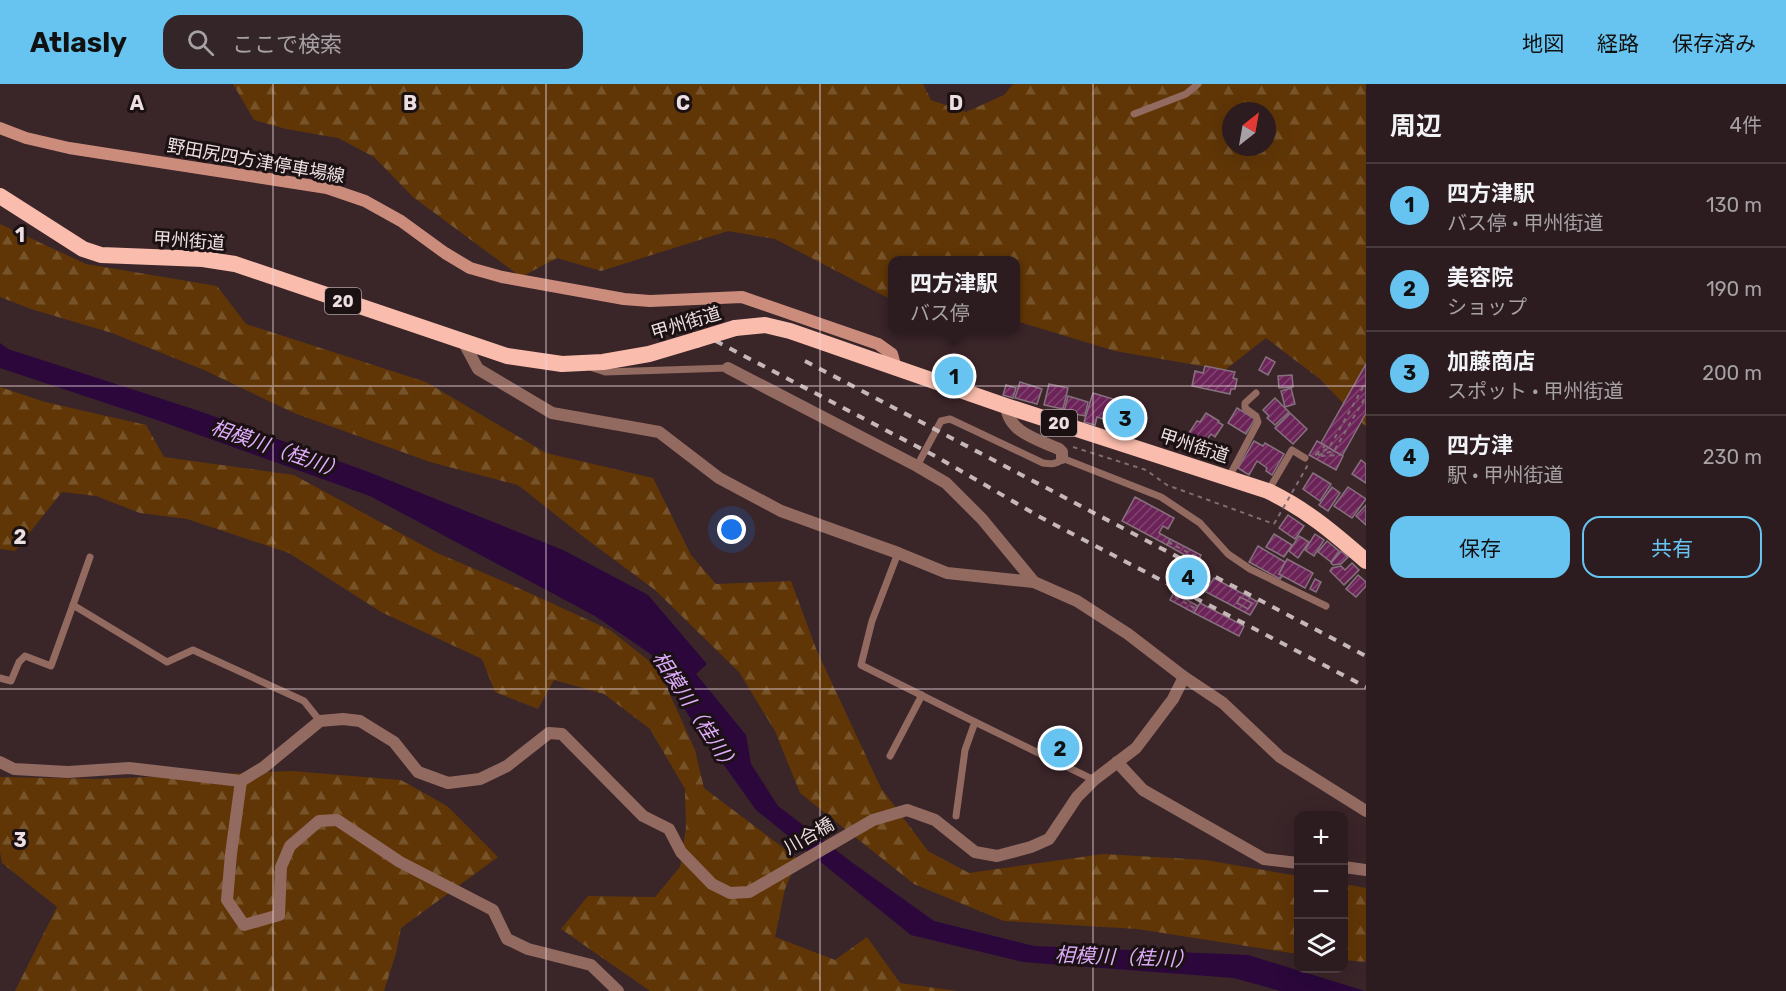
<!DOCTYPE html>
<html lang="ja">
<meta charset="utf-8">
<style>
:root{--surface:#2c1c1f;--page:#342528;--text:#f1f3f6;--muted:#a6a1a4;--line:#483a3d;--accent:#67c4f0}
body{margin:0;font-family:Rubik,"Noto Sans JP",sans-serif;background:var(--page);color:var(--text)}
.controls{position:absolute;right:18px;bottom:18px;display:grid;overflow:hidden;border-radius:12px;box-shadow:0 6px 24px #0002}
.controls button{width:54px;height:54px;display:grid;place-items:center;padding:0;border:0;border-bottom:2px solid var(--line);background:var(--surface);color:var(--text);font:30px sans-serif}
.compass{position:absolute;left:1222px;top:18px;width:54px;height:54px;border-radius:50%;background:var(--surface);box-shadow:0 6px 24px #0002;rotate:31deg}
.you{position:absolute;left:732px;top:446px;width:21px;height:21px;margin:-15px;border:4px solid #fff;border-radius:50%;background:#1a73e8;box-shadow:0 0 0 9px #1a73e833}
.badge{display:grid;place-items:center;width:39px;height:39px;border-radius:50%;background:var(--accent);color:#111;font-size:20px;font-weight:700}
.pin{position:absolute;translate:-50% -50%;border:3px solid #fff;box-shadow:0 2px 6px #0006}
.popup{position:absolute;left:888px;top:172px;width:132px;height:78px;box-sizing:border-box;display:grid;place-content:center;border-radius:12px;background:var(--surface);filter:drop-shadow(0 2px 4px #0005);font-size:20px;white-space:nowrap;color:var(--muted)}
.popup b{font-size:22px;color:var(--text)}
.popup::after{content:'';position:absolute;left:50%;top:100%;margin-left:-12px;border:12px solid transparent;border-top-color:var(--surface)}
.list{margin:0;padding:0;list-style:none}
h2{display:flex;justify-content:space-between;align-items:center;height:78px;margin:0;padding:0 24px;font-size:26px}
h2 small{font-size:20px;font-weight:400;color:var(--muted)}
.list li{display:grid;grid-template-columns:39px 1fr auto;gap:18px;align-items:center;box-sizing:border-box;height:84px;padding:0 24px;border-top:2px solid var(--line)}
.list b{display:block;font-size:22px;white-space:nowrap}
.list p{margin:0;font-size:20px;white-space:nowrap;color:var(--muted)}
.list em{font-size:20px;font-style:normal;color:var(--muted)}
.actions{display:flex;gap:12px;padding:18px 24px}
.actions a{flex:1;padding:14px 0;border:2px solid var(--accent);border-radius:18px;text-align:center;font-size:21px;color:var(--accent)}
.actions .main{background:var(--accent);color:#111}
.icon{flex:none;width:33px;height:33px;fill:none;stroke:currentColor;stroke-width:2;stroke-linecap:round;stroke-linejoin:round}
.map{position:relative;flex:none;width:1366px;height:907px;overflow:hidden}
header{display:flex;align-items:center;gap:36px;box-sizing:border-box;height:84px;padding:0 30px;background:var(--accent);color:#111}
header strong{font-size:28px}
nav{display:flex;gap:33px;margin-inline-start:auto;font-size:21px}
.search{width:420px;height:54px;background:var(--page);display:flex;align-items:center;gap:15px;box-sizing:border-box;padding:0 21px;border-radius:18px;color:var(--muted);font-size:22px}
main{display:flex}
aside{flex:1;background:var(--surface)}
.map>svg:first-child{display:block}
.forest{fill:url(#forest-firs);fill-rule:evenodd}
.water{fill:#2b073c}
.building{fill:url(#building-hatch);stroke:#86727e;stroke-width:1.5}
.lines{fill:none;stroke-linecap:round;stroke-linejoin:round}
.path{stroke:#806d71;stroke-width:2;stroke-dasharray:4.5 4.5;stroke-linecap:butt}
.service{stroke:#926a60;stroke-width:7}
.minor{stroke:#926a60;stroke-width:12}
.secondary{stroke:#cc8c7c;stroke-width:12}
.trunk{stroke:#fabcac;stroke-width:16}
.rail{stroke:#c6b7b9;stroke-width:4;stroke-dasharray:8 8;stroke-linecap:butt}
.path-bridge{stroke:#806d71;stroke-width:2;stroke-dasharray:4.5 4.5;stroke-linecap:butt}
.trunk-bridge{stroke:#fabcac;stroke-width:16}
.grid{fill:none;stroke:#eddfe1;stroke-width:1.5;stroke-opacity:0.55}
.labels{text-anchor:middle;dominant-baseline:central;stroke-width:6;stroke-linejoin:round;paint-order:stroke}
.shield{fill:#1b1113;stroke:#aea1a3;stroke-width:1.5}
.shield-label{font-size:16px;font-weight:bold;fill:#eddfe1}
.street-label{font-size:18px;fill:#eddfe1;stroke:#1b1113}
.water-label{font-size:20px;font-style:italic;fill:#dfadfc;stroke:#1b1113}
.grid-label{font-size:20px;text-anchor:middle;font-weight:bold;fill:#eddfe1;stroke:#1b1113;stroke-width:6;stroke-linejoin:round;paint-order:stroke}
</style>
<header>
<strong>Atlasly</strong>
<div class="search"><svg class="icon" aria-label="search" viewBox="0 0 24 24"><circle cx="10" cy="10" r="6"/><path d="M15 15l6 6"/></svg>ここで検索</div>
<nav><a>地図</a><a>経路</a><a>保存済み</a></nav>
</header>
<main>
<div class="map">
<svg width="1366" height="907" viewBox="0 0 1366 907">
<defs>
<pattern id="forest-firs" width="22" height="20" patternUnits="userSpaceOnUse" patternTransform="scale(1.5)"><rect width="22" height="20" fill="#603606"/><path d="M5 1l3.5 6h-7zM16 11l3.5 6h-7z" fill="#77532a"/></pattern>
<pattern id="building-hatch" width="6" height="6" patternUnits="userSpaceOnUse" patternTransform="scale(1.5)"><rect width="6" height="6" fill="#6c2458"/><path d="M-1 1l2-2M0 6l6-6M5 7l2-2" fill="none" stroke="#814370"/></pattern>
</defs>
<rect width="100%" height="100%" fill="#3a2529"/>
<g class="forest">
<path d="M233 0H923L931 16 966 28 1004 11 1013 0H1366V343L1320 295 1266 254 1225 286 1115 267 1016 237V176H892V216L775 155 728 147 601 187 557 174 521 193 413 113 374 73 338 54 286 45 254 36ZM1231 27H1267V63H1231Z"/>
<polygon points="0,140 86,180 217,202 246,240 426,298 546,369 653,394 691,471 716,500 791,497 817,567 881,704 928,767 969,789 1103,770 1206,776 1298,792 1298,870 1137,845 1004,837 914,800 800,709 775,647 739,588 655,506 585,454 518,401 430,378 294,329 204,286 112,249 31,225 0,213"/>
<polygon points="0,303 45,318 146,341 164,373 294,391 435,468 505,498 610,546 658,584 695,666 704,704 798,775 785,805 775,853 835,876 867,853 900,899 957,907 650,907 561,845 588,812 655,813 680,783 686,743 685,705 650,645 604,610 554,596 538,625 495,608 482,575 381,528 289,469 187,435 140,429 96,412 62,408 15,467 0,465"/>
<polygon points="292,687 401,696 447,722 498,773 401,844 396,869 384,907 15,907 57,823 2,779 0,768 0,693 99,695"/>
<polygon points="1344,800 1366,804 1366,878 1344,876"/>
</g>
<polygon class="water" points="0,259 8,265 199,327 366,387 563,466 648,511 707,580 696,590 746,651 751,680 778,722 850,777 934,837 1034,862 1248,871 1365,907 1281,907 1234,894 1023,878 911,851 756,726 689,632 652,571 595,532 370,412 157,336 0,284"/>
<g class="building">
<polygon points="1266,273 1275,278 1268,291 1259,286"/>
<polygon points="1366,280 1366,329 1342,372 1321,359"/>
<polygon points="1205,282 1235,288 1233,294 1237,295 1235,305 1231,305 1230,310 1192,302 1195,287 1203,289"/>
<polygon points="1292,291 1293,303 1279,304 1278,292"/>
<polygon points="1020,298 1042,305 1037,320 1015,314"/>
<polygon points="1049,300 1068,304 1063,325 1044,321"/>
<polygon points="1006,301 1016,304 1013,314 1003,311"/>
<polygon points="1291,304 1295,320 1285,323 1281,307"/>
<polygon points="1093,309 1113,315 1111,323 1114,324 1110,337 1097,333 1095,341 1084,338"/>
<polygon points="1068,312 1088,318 1085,332 1064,328"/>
<polygon points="1275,314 1289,328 1275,341 1267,334 1269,332 1263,326"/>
<polygon points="1118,316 1141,324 1131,352 1109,344"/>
<polygon points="1237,324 1255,335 1246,350 1228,339"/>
<polygon points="1206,329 1219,337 1218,338 1223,341 1215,353 1211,350 1199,366 1187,358 1191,351 1189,349 1197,337 1200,338"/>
<polygon points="1290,329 1307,345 1293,360 1275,344"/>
<polygon points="1254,357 1263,362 1265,359 1284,370 1272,391 1266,387 1267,384 1257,377 1249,391 1238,384"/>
<polygon points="1317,357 1343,372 1336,386 1309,371"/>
<polygon points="1361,376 1366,380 1366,399 1352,390"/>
<polygon points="1313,389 1331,400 1320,417 1303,405"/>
<polygon points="1332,403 1340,409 1328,427 1319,421"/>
<polygon points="1348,403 1366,415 1352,434 1334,422"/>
<polygon points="1135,413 1174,434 1168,445 1163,442 1159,449 1170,455 1167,461 1122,437"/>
<polygon points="1366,421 1366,441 1356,432"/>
<polygon points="1288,431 1304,442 1295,455 1279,444"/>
<polygon points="1274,450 1292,461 1284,473 1266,463"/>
<polygon points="1315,450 1324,456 1314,472 1305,466"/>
<polygon points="1299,452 1309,458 1298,474 1289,467"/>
<polygon points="1170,455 1201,471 1193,488 1212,498 1208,505 1189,495 1180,512 1198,522 1194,529 1170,516 1192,475 1167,461"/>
<polygon points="1327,457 1339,467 1331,478 1318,468"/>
<polygon points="1258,462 1285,478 1279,490 1283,491 1280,495 1249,478"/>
<polygon points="1341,467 1348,473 1341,480 1333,481 1331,479"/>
<polygon points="1287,475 1313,489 1305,504 1279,490"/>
<polygon points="1352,479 1359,486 1344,501 1330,487 1332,484 1341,482 1345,486"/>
<polygon points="1358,491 1366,498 1366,502 1356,513 1346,505"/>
<polygon points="1214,494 1258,518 1250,531 1206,508"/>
<polygon points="1315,495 1321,498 1316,508 1310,505"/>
<polygon points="1240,513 1252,519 1248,525 1237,519"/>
<polygon points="1200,519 1244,542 1239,552 1194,529"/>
</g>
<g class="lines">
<g class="path">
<polyline points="1073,363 1146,386 1167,401 1274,440"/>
<polyline points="1316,370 1325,362"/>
<polyline points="1315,371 1329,364 1366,298"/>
<polyline points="1318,371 1334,367 1366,312"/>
<polyline points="1321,372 1340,371"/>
<polyline points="1168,458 1197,473"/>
<polyline points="1188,490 1210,501"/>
<polyline points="1175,513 1196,525"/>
</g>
<g class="service">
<polyline points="1134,30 1186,10 1198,0"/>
<polyline points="593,284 605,288 728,284"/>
<path d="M917 382 941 337 950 335 1043 379C1050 380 1058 381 1062 374L1161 413 1200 439 1228 470 1250 485 1326 522"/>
<polyline points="1229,393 1258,338 1256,332 1245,324 1245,319 1256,309"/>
<polyline points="1268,407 1292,366 1305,374"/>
<polyline points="898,469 872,537 861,581 975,638 965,666 956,732"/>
<polyline points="90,473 73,521 167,578 193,566 304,617 320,637"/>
<polyline points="0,594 11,597 19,578 25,572 51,582 73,521"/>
<polyline points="975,638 1094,696"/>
<polyline points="890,672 922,611"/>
</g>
<g class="minor">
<polyline points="464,259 478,285 552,329 659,348 719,394 781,427 898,469 947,489 1034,498 1077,517 1128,550 1184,593 1223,619 1280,673 1366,727"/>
<polyline points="728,284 917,382 946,399 982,435 1034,498"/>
<path d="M1006 322C1009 349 1037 355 1059 365L1062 368V374"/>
<polyline points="0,678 14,685 68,688 129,684 241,697 264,683 320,637 343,635 360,637 394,658 418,688 448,699 480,695 507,682 549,649 562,650 643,732 669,745 681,768 712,800 730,809 749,808 873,736 907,726 935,736 975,768 997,772 1031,763 1049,755 1077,713 1094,696 1136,664 1173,615 1184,593"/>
<polyline points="1117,678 1143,706 1264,775 1298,779"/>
<polyline points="241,697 231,770 227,816 244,841 279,831 281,783 290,762 319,737 337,736 400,778 493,826 507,855 528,865 591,881 618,907"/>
<polyline points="1344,783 1366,786"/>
</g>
<polyline class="secondary" points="0,44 26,54 69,64 327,104 365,117 401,137 445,169 470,184 502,193 624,215 650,217 742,213 878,260 892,270 896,285"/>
<g class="trunk">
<polyline points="0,112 83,165 101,171 203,175 235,180 507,272 562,280 603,278 649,270 696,256"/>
<path d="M735 244 765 241 790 247 1006 322 1268 407C1306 425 1335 450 1366 477"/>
</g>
<g class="rail">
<polyline points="687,242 937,373 1040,433 1366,603"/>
<polyline points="805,277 1366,572"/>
</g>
<g class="path-bridge">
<polyline points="1274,440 1309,379"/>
<polyline points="1175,513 1197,473"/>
</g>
<polyline class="trunk-bridge" points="696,256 735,244"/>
</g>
<path class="grid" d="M273 0V907M546 0V907M820 0V907M1093 0V907M0 302H1366M0 605H1366"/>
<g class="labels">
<g class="shield">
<rect x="325" y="204" width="36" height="26" rx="4.5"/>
<rect x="1041" y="326" width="36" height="26" rx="4.5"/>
</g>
<g class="shield-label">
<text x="343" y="217">20</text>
<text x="1059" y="339">20</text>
</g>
<g class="street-label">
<text transform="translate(256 77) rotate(10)">野田尻四方津停車場線</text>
<text transform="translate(189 157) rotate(4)">甲州街道</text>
<text transform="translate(686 239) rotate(-17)">甲州街道</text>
<text transform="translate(1194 362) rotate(18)">甲州街道</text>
<text transform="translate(809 752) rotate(-30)">川合橋</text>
</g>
<g class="water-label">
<text transform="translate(278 365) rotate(19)">相模川（桂川）</text>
<text transform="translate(696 628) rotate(57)">相模川（桂川）</text>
<text transform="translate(1125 873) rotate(2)">相模川（桂川）</text>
</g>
</g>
<g class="grid-label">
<text x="137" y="26">A</text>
<text x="410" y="26">B</text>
<text x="683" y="26">C</text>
<text x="956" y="26">D</text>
<text x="20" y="158">1</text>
<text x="20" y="460">2</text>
<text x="20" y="763">3</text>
</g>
</svg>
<div class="controls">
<button>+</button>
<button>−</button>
<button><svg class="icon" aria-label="layers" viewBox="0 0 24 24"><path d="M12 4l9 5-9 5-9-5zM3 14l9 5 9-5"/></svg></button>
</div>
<svg class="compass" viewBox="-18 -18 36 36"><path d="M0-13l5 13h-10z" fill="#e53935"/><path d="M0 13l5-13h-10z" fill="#a6a1a4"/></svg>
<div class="you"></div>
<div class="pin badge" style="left:954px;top:292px">1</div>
<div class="popup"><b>四方津駅</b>バス停</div>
<div class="pin badge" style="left:1060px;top:664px">2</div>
<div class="pin badge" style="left:1125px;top:334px">3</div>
<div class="pin badge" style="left:1188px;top:493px">4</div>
</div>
<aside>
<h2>周辺<small>4件</small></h2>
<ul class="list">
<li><span class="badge">1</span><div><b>四方津駅</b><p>バス停 · 甲州街道</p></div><em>130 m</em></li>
<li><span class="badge">2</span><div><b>美容院</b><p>ショップ</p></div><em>190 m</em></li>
<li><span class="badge">3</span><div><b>加藤商店</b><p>スポット · 甲州街道</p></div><em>200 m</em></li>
<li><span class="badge">4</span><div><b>四方津</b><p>駅 · 甲州街道</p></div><em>230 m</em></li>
</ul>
<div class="actions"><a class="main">保存</a><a>共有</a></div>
</aside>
</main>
